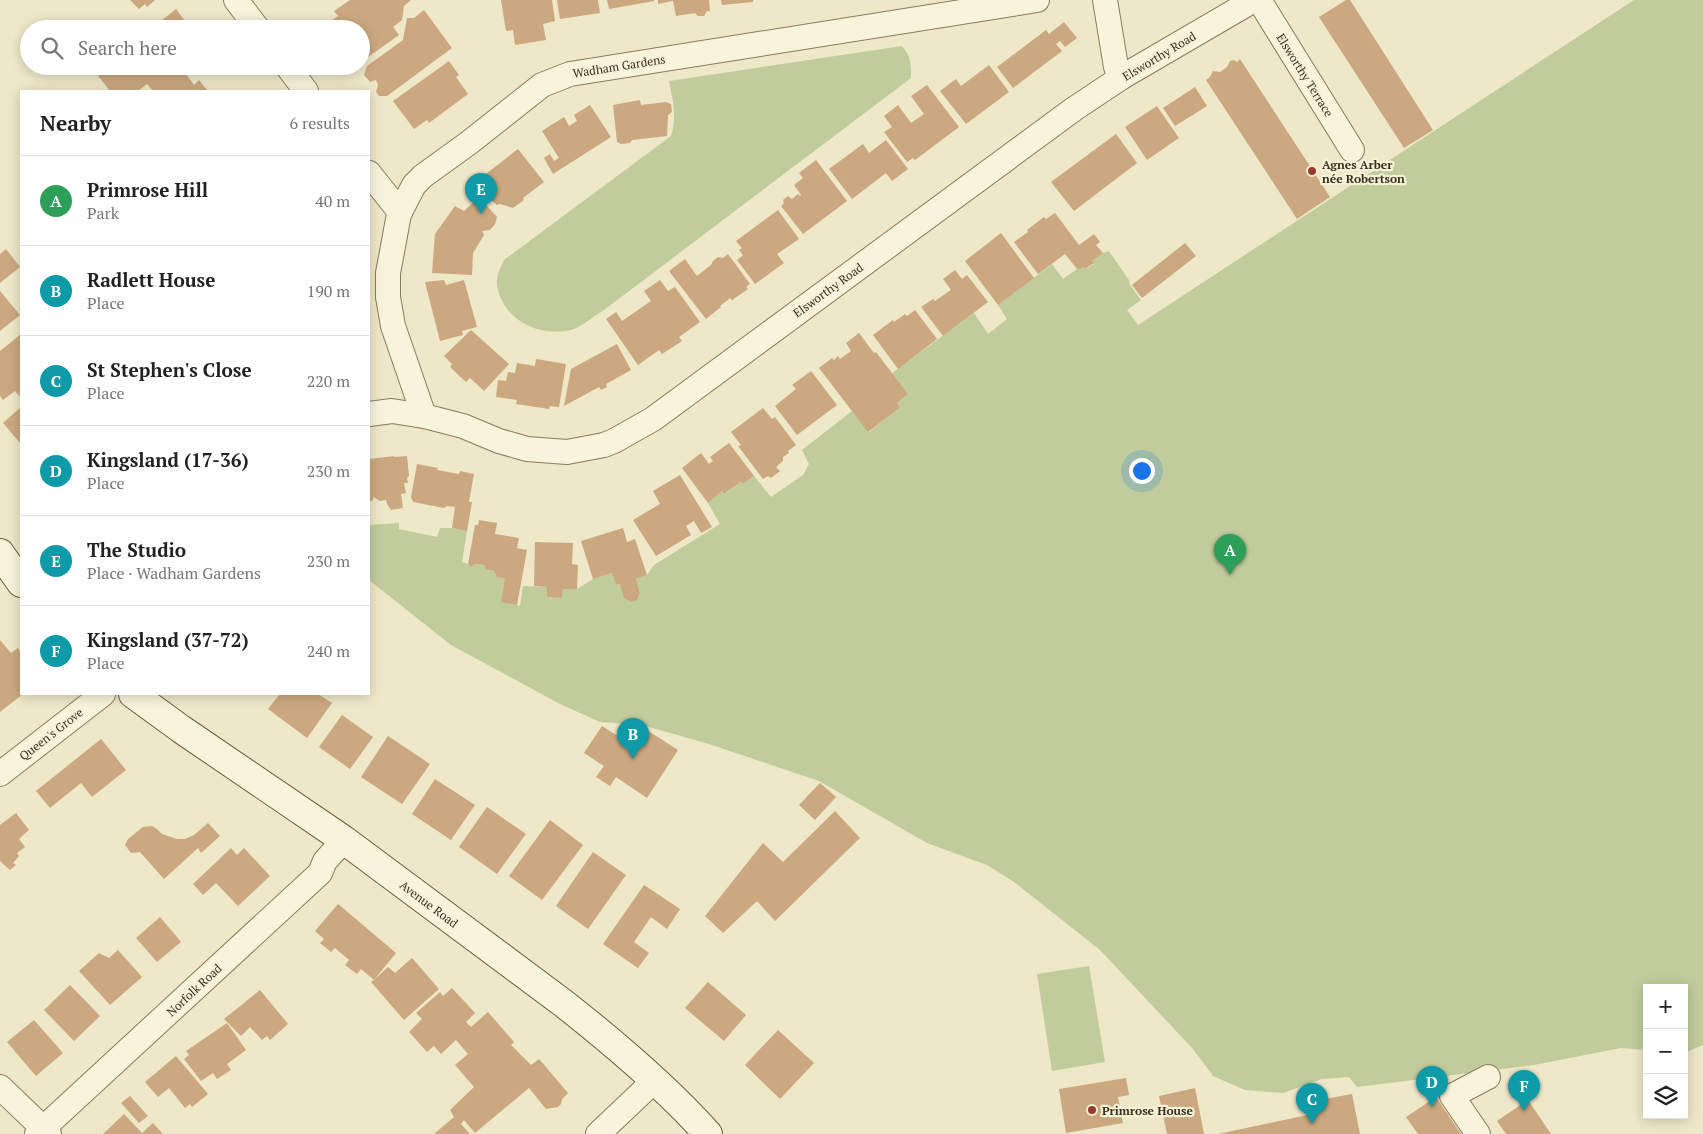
<!DOCTYPE html>
<meta charset="utf-8">
<style>
:root{--surface:#fff;--page:#f6f6f6;--text:#222;--muted:#767676;--line:#e0e0e0;--accent:#d93025}
body{margin:0;font-family:"PT Serif",serif;background:var(--page);color:var(--text)}
.controls{position:absolute;right:15px;bottom:15px;display:grid;overflow:hidden;border-radius:0px;box-shadow:0 2px 12px #0003}
.controls button{width:45px;height:45px;display:grid;place-items:center;padding:0;border:0;border-bottom:1px solid var(--line);background:var(--surface);color:var(--text);font:25px sans-serif}
.you{position:absolute;left:1141px;top:470px;width:18px;height:18px;margin:-12px;border:4px solid #fff;border-radius:50%;background:#1a73e8;box-shadow:0 0 0 8px #1a73e833}
.badge{display:grid;place-items:center;width:32px;height:32px;border-radius:50%;background:var(--accent);color:#fff;font-size:16px;font-weight:700}
.pin{position:absolute;translate:-50% -41px;filter:drop-shadow(0 1px 2px #0008)}
.pin::after{content:'';position:absolute;top:26px;width:18px;height:15px;background:inherit;clip-path:polygon(0 0,100% 0,50% 100%)}
.list{margin:0;padding:0;list-style:none}
h2{display:flex;justify-content:space-between;align-items:center;height:65px;margin:0;padding:0 20px;font-size:21px}
h2 small{font-size:16px;font-weight:400;color:var(--muted)}
.list li{display:grid;grid-template-columns:32px 1fr auto;gap:15px;align-items:center;box-sizing:border-box;height:90px;padding:0 20px;border-top:1px solid var(--line)}
.list b{display:block;font-size:19px;white-space:nowrap}
.list p{margin:0;font-size:16px;white-space:nowrap;color:var(--muted)}
.list em{font-size:16px;font-style:normal;color:var(--muted)}
.icon{flex:none;width:28px;height:28px;fill:none;stroke:currentColor;stroke-width:2;stroke-linecap:round;stroke-linejoin:round}
.map{position:relative;flex:none;width:1703px;height:1134px;overflow:hidden}
.search{position:absolute;background:var(--surface);box-shadow:0 2px 12px #0003;left:20px;top:20px;width:350px;height:55px;display:flex;align-items:center;gap:12px;box-sizing:border-box;padding:0 18px;border-radius:28px;color:var(--muted);font-size:19px}
.panel{position:absolute;background:var(--surface);box-shadow:0 2px 12px #0003;left:20px;top:90px;width:350px;height:605px;border-radius:0px}
.map>svg:first-child{display:block}
.green{fill:#c0cc9c}
.building{fill:#cba87f}
.lines{fill:none;stroke-linecap:round;stroke-linejoin:round}
.street-casing{stroke:#897b5d;stroke-width:26}
.secondary-casing{stroke:#6b5c40;stroke-width:30}
.street{stroke:#f8f3db;stroke-width:24}
.secondary{stroke:#f8f3db;stroke-width:28}
.poi-dot{fill:#973b2e;stroke:#f5f1d7;stroke-width:2}
.labels{text-anchor:middle;dominant-baseline:central;stroke-width:4.5;stroke-linejoin:round;paint-order:stroke}
.street-label{font-size:12px;fill:#3a3020;stroke:#f5f1d7}
.poi-label{font-size:12px;font-weight:bold;fill:#3a3020;stroke:#f5f1d7;text-anchor:start}
</style>
<div class="map">
<svg width="1703" height="1134" viewBox="0 0 1703 1134">
<rect width="100%" height="100%" fill="#eee7c8"/>
<g class="green">
<polygon points="1634,0 1703,0 1703,1045 1684,1053 1684,988 1647,988 1647,1050 1621,1048 1534,1065 1357,1087 1349,1077 1322,1079 1283,1093 1245,1090 1213,1076 1193,1049 1100,950 1014,882 987,865 927,843 819,781 709,744 642,725 600,722 560,704 451,645 369,580 369,525 399,523 399,529 437,537 440,528 452,528 467,531 462,562 468,564 471,567 475,564 484,565 486,570 494,571 497,577 505,579 517,605 520,606 523,586 547,587 547,597 562,598 563,589 577,589 593,579 612,573 616,585 620,584 637,600 640,593 636,579 647,575 654,565 720,524 708,503 722,491 725,494 741,482 743,484 754,476 771,497 803,475 809,464 802,450 852,411 869,432 900,408 897,403 908,394 892,373 974,313 988,334 1007,319 998,305 1052,264 1063,279 1077,269 1078,270 1084,267 1086,269 1094,264 1092,261 1103,253 1109,251 1129,280 1130,285 1141,300 1127,310 1138,325"/>
<path d="M902 46C911 56 911 64 911 78L604 310C595 315 580 328 571 330 538 337 504 321 497 286 496 277 500 268 504 260L671 136C677 117 673 101 669 81Z"/>
<polygon points="1089,966 1105,1062 1052,1071 1037,974"/>
</g>
<g class="building">
<polygon points="130,0 155,0 147,7 145,4 139,9"/>
<polygon points="350,0 411,0 404,6 402,20 393,27 399,35 361,62 361,29 320,29 338,16 334,11"/>
<polygon points="501,0 552,0 555,21 543,24 546,40 515,45 513,30 506,31"/>
<polygon points="557,0 598,0 600,13 560,19"/>
<polygon points="607,0 654,0 654,1 609,9"/>
<polygon points="658,0 709,0 710,11 707,11 704,16 698,16 695,13 676,16 673,1 658,4"/>
<polygon points="721,0 753,0 753,2 722,5"/>
<polygon points="1346,0 1350,0 1433,130 1404,148 1319,17"/>
<polygon points="176,9 191,29 151,29"/>
<polygon points="424,10 452,48 387,96 379,96 376,92 378,85 376,80 370,82 364,75 367,66 403,40 407,18 414,18"/>
<polygon points="1064,22 1077,38 1065,47 1060,41 1056,44 1062,51 1013,88 997,67 1046,30 1049,34"/>
<polygon points="1240,59 1330,197 1297,219 1206,80 1210,77 1213,71 1220,72 1227,67 1230,61 1234,60 1237,62"/>
<polygon points="449,61 459,75 456,77 468,94 429,123 427,120 414,129 393,101"/>
<polygon points="989,65 1009,92 966,124 940,91 956,79 961,86"/>
<polygon points="104,66 180,66 194,85 199,80 208,91 153,91 147,84 138,91 110,91 96,73"/>
<polygon points="338,66 355,66 344,74"/>
<polygon points="927,85 959,127 915,160 913,158 907,162 884,132 892,127 884,116 898,105 911,123 924,114 911,96"/>
<polygon points="1195,87 1207,106 1175,126 1163,108"/>
<polygon points="640,100 641,105 666,102 671,104 672,112 668,115 667,136 632,140 630,143 621,144 617,142 613,105"/>
<polygon points="590,105 611,137 553,174 544,158 550,154 554,161 559,158 542,131 564,117 569,126 577,121 574,115"/>
<polygon points="1157,106 1179,138 1147,160 1125,127"/>
<polygon points="1116,134 1137,163 1074,211 1051,182"/>
<polygon points="886,140 908,169 892,181 886,173 852,199 829,169 863,144 869,153"/>
<polygon points="518,149 544,182 523,198 524,200 513,208 500,204 497,205 492,201 492,197 478,180"/>
<polygon points="816,160 847,201 803,234 781,206 784,203 783,200 788,196 792,199 798,194 800,196 801,195 794,185 803,178 799,173"/>
<polygon points="479,197 497,217 495,224 490,230 482,231 484,235 473,253 472,275 432,273 435,234 455,206 464,211"/>
<polygon points="778,210 799,239 777,254 784,263 755,284 737,260 743,255 739,250 742,248 736,241"/>
<polygon points="1055,213 1079,245 1094,234 1100,242 1096,245 1103,253 1092,261 1094,263 1085,269 1084,267 1078,270 1065,254 1038,274 1014,242 1028,232 1027,230 1044,217 1046,219"/>
<polygon points="1001,233 1034,278 998,305 965,261"/>
<polygon points="1185,243 1196,256 1142,298 1132,285"/>
<polygon points="6,249 20,267 0,283 0,254"/>
<polygon points="728,254 750,284 746,287 748,289 732,300 730,298 720,306 721,307 706,319 669,271 685,259 697,276 711,265 713,261 718,257 723,258"/>
<polygon points="955,270 962,279 967,275 988,302 943,336 921,307 933,299 935,301 951,290 943,279"/>
<polygon points="444,280 446,285 464,280 477,327 462,331 463,335 440,341 425,282"/>
<polygon points="660,280 668,291 675,287 700,322 679,337 682,341 662,354 659,350 638,365 606,319 616,312 622,321 651,301 644,291"/>
<polygon points="0,291 20,315 0,331"/>
<polygon points="915,310 937,339 898,369 873,335 893,320 894,322 905,314 907,316"/>
<polygon points="471,330 509,364 484,391 470,378 466,382 450,367 452,364 444,356"/>
<polygon points="859,333 874,353 876,352 908,394 897,403 900,408 868,432 819,368 832,358 834,360 838,356 840,359 851,351 846,343"/>
<polygon points="21,334 21,398 15,391 3,400 0,396 0,351"/>
<polygon points="617,344 631,370 606,384 607,387 601,390 599,387 564,406 571,369"/>
<polygon points="536,359 566,364 559,407 550,406 549,409 516,404 517,400 496,397 498,380 506,381 508,372 515,373 517,363 535,366"/>
<polygon points="811,371 837,405 797,435 775,406 796,389 792,385"/>
<polygon points="21,407 21,444 3,423"/>
<polygon points="763,408 772,419 775,417 796,445 788,451 789,453 783,457 783,461 776,467 780,471 771,478 768,476 763,479 738,446 741,445 731,432"/>
<polygon points="729,443 754,476 743,484 741,482 724,494 722,491 708,503 682,468 701,453 709,464 713,461 710,457"/>
<polygon points="394,456 394,457 407,456 409,476 407,478 408,483 404,483 406,493 401,494 403,508 391,510 387,504 386,500 380,501 374,497 372,501 369,501 369,459"/>
<polygon points="417,464 438,468 437,470 459,474 460,471 474,474 469,502 472,502 467,531 452,528 455,507 447,506 444,508 413,502 411,497"/>
<polygon points="680,475 712,527 701,533 694,521 686,526 691,535 656,556 633,520 660,504 653,491"/>
<polygon points="479,520 497,523 495,534 519,538 517,548 527,550 517,605 501,602 505,579 497,577 494,571 486,570 484,565 475,564 471,567 468,564 475,525 478,525"/>
<polygon points="623,528 627,542 635,539 647,575 636,579 640,593 637,600 631,602 624,598 620,584 616,585 612,573 593,579 581,541"/>
<polygon points="535,542 573,543 572,564 578,565 577,589 563,589 562,598 547,597 547,587 534,586"/>
<polygon points="0,640 11,653 18,648 21,652 21,694 23,694 0,712"/>
<polygon points="280,694 318,694 332,703 307,738 268,709"/>
<polygon points="342,715 373,737 350,769 319,747"/>
<polygon points="602,726 621,738 627,729 637,735 642,727 678,750 647,798 616,777 610,786 596,777 604,766 584,753"/>
<polygon points="388,736 430,764 402,804 361,777"/>
<polygon points="101,739 126,770 92,797 81,783 50,808 36,791"/>
<polygon points="435,779 475,805 451,840 412,814"/>
<polygon points="820,783 836,797 815,820 799,805"/>
<polygon points="487,807 526,834 497,874 459,847"/>
<polygon points="835,811 860,838 775,921 757,901 723,933 705,916 763,843 783,862"/>
<polygon points="16,813 29,830 19,839 25,847 17,853 19,856 13,863 16,865 10,870 0,861 0,825"/>
<polygon points="550,820 583,845 542,900 509,876"/>
<polygon points="208,823 220,836 201,853 198,848 164,879 140,852 131,853 125,845 128,839 143,827 152,826 157,829 162,834 177,839 185,839 194,835"/>
<polygon points="231,848 237,855 244,848 270,876 238,906 216,883 203,895 193,884"/>
<polygon points="593,852 626,875 588,929 556,906"/>
<polygon points="644,885 680,909 667,929 651,917 634,942 649,953 638,968 603,944"/>
<polygon points="338,904 396,953 374,980 388,967 395,973 412,958 439,989 404,1020 371,982 374,980 361,969 357,974 345,965 349,960 335,948 331,952 320,943 324,939 315,931"/>
<polygon points="160,917 181,942 157,962 136,938"/>
<polygon points="118,950 142,977 110,1005 79,971 99,953 109,958"/>
<polygon points="708,982 746,1015 724,1041 685,1008"/>
<polygon points="70,985 100,1016 74,1041 44,1010"/>
<polygon points="452,988 475,1013 466,1022 471,1027 488,1012 514,1042 511,1045 531,1065 539,1059 568,1093 562,1099 561,1104 558,1107 546,1109 529,1088 475,1133 464,1120 461,1124 470,1134 434,1134 454,1117 450,1110 474,1087 455,1065 468,1054 456,1040 441,1054 434,1046 427,1052 409,1032 422,1019 416,1013 440,992 443,996"/>
<polygon points="260,990 288,1024 270,1040 267,1036 262,1040 250,1027 241,1036 224,1019"/>
<polygon points="34,1020 63,1053 36,1076 7,1042"/>
<polygon points="227,1023 246,1050 227,1064 231,1070 217,1079 213,1073 201,1081 184,1059 189,1055 186,1051"/>
<polygon points="778,1030 814,1063 780,1099 745,1065"/>
<polygon points="176,1056 208,1094 192,1107 190,1104 185,1108 169,1088 158,1097 145,1082"/>
<polygon points="1126,1078 1129,1095 1118,1097 1123,1123 1066,1133 1059,1089"/>
<polygon points="1195,1088 1204,1134 1167,1134 1159,1096"/>
<polygon points="1352,1094 1360,1134 1218,1134 1317,1113 1315,1101"/>
<polygon points="130,1096 148,1116 139,1123 121,1103"/>
<polygon points="1436,1097 1461,1134 1418,1134 1406,1117"/>
<polygon points="1528,1100 1551,1134 1506,1134 1497,1121"/>
<polygon points="124,1114 142,1133 153,1123 163,1134 103,1134"/>
</g>
<g class="lines">
<defs>
<g id="street">
<polyline points="236,0 258,29"/>
<polyline points="1105,0 1116,67 1122,77"/>
<polyline points="1259,0 1352,150"/>
<polyline points="287,66 306,91"/>
<polyline points="369,173 400,212"/>
<polyline points="369,414 392,411 424,416 463,426 499,441 527,449 567,452 604,445 614,441 653,419 1074,109 1122,77 1254,0"/>
<polyline points="424,416 393,326 388,297 388,273 399,214 414,185 423,176 470,142 542,85 570,74 1037,0"/>
<polyline points="0,774 103,694"/>
<polyline points="0,1087 49,1134"/>
<polyline points="37,1134 320,873 325,861 344,840"/>
<polyline points="598,1134 654,1081"/>
<polyline points="1478,1134 1452,1096 1488,1077"/>
</g>
<g id="secondary">
<polyline points="0,553 21,583"/>
<path d="M133 694 181 729 344 840 563 1003C614 1043 665 1086 708 1134"/>
</g>
</defs>
<use href="#street" class="street-casing"/>
<use href="#secondary" class="secondary-casing"/>
<use href="#street" class="street"/>
<use href="#secondary" class="secondary"/>
</g>
<g class="poi-dot">
<circle cx="1312" cy="171" r="5"/>
<circle cx="1092" cy="1110" r="5"/>
</g>
<g class="labels">
<g class="street-label">
<text transform="translate(1159 56) rotate(-31)">Elsworthy Road</text>
<text transform="translate(619 66) rotate(-9)">Wadham Gardens</text>
<text transform="translate(1305 75) rotate(58)">Elsworthy Terrace</text>
<text transform="translate(828 290) rotate(-36)">Elsworthy Road</text>
<text transform="translate(51 734) rotate(-38)">Queen's Grove</text>
<text transform="translate(429 904) rotate(37)">Avenue Road</text>
<text transform="translate(194 990) rotate(-43)">Norfolk Road</text>
</g>
<g class="poi-label">
<text x="1322" y="164">Agnes Arber<tspan x="1322" dy="14">née Robertson</tspan></text>
<text x="1102" y="1110">Primrose House</text>
</g>
</g>
</svg>
<div class="controls">
<button>+</button>
<button>−</button>
<button><svg class="icon" aria-label="layers" viewBox="0 0 24 24"><path d="M12 4l9 5-9 5-9-5zM3 14l9 5 9-5"/></svg></button>
</div>
<div class="you"></div>
<div class="pin badge" style="left:1230px;top:575px;background:#2e9e5b">A</div>
<div class="pin badge" style="left:633px;top:759px;background:#0f9aa8">B</div>
<div class="pin badge" style="left:1312px;top:1124px;background:#0f9aa8">C</div>
<div class="pin badge" style="left:1432px;top:1107px;background:#0f9aa8">D</div>
<div class="pin badge" style="left:481px;top:214px;background:#0f9aa8">E</div>
<div class="pin badge" style="left:1524px;top:1111px;background:#0f9aa8">F</div>
<div class="search"><svg class="icon" aria-label="search" viewBox="0 0 24 24"><circle cx="10" cy="10" r="6"/><path d="M15 15l6 6"/></svg>Search here</div>
<section class="panel">
<h2>Nearby<small>6 results</small></h2>
<ul class="list">
<li><span class="badge" style="background:#2e9e5b">A</span><div><b>Primrose Hill</b><p>Park</p></div><em>40 m</em></li>
<li><span class="badge" style="background:#0f9aa8">B</span><div><b>Radlett House</b><p>Place</p></div><em>190 m</em></li>
<li><span class="badge" style="background:#0f9aa8">C</span><div><b>St Stephen's Close</b><p>Place</p></div><em>220 m</em></li>
<li><span class="badge" style="background:#0f9aa8">D</span><div><b>Kingsland (17-36)</b><p>Place</p></div><em>230 m</em></li>
<li><span class="badge" style="background:#0f9aa8">E</span><div><b>The Studio</b><p>Place · Wadham Gardens</p></div><em>230 m</em></li>
<li><span class="badge" style="background:#0f9aa8">F</span><div><b>Kingsland (37-72)</b><p>Place</p></div><em>240 m</em></li>
</ul>
</section>
</div>
